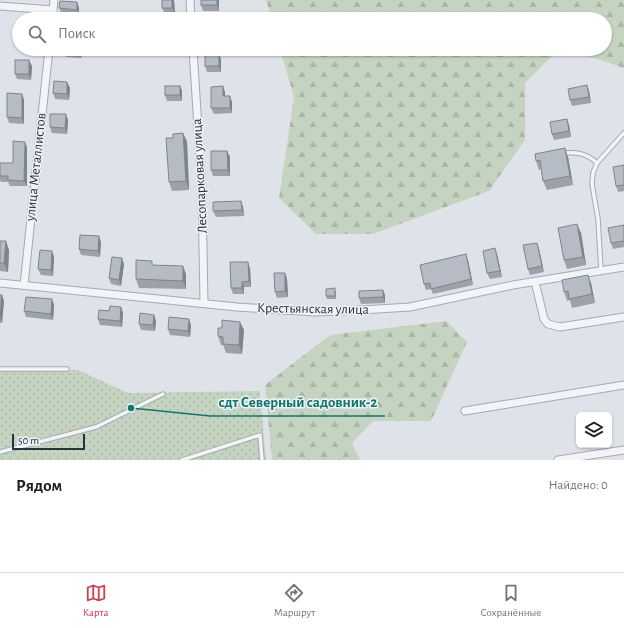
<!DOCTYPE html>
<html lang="ru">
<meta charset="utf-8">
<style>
:root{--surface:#fff;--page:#f6f6f6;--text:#202124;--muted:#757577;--line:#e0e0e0;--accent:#d53d51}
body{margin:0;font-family:"Alegreya Sans",sans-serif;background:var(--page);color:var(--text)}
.controls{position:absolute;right:12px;bottom:12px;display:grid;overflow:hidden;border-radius:6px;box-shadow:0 1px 3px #0004}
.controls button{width:36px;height:36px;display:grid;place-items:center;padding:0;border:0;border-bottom:1px solid var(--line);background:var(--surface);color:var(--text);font:20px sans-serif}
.scale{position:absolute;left:12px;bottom:10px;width:73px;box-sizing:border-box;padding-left:4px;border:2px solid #273041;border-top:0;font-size:11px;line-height:14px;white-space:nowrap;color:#273041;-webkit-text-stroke:3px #eff2f7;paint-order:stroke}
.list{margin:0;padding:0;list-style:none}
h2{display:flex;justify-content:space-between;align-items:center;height:52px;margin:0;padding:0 16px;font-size:17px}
h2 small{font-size:13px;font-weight:400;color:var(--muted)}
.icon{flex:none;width:22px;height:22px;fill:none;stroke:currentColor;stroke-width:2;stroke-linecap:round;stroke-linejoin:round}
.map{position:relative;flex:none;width:624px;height:460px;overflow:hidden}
.search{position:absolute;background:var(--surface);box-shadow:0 1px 3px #0004;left:12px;right:12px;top:12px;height:44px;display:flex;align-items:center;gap:10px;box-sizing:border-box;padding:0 14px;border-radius:22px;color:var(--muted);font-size:15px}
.sheet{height:112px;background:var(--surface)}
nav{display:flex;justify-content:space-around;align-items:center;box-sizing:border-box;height:56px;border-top:1px solid var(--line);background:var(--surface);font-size:11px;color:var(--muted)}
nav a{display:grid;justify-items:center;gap:2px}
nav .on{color:var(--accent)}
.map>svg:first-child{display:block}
.grass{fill:url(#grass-dots)}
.forest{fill:url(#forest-firs)}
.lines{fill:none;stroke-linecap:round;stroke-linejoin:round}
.service-casing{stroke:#a4aab3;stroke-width:5.5}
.minor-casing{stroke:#a4aab3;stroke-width:9}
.service{stroke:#f2f4f7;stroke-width:3.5}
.minor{stroke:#f2f4f7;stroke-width:7}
.wall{fill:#9da2aa}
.shaded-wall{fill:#7f848b}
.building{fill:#b6bcc6;stroke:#7f848b}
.labels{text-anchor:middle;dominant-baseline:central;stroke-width:3;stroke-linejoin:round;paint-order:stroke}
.street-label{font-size:14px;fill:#273041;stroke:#eff2f7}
.leader{fill:none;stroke:#0f766e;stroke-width:1.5}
.callout-dot{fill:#0f766e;stroke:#eff2f7;stroke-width:1.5}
.callout-label{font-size:15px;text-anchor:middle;font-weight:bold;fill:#0f766e;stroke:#eff2f7;stroke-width:3;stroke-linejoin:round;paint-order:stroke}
</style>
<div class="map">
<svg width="624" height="460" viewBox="0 0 624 460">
<defs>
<pattern id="grass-dots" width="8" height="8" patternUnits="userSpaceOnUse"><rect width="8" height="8" fill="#c5d4c0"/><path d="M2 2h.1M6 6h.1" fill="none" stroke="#a9b6a6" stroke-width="1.8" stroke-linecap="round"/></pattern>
<pattern id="forest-firs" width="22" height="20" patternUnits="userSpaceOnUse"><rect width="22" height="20" fill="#c5d4c0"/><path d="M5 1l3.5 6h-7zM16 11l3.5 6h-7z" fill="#a9b6a6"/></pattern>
</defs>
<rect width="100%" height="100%" fill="#dfe3e9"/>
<polygon class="grass" points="78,370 128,393 260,391 266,460 0,460 0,371"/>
<g class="forest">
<polygon points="266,0 624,0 624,68 568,49 605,49 605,19 272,19"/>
<polygon points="280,49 559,49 525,83 525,140 489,191 373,234 316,234 279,198 294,97"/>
<polygon points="446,321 467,342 431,421 373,421 352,443 360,460 272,460 265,385 330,335"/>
</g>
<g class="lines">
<defs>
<g id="service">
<path d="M563 153C577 152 586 153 597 163"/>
<polyline points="601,270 598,219 592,184 593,173 597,163 624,133"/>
<polyline points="0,369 67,369"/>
<polyline points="0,452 96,427 163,394"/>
<polyline points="182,460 260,435 262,460"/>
</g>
<g id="minor">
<polyline points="190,0 191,19"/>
<polyline points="0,6 53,10"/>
<polyline points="52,19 54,0"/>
<polyline points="193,49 202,191 204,303"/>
<polyline points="535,282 544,319 548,324 560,327 624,317"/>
<polyline points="0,283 237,307 315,312 361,310 410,307 513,285 624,267"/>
<polyline points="24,285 49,49"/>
<polyline points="465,411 624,385"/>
<polyline points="558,460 624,450"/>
</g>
</defs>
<use href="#service" class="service-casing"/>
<use href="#minor" class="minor-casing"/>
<use href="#service" class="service"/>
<use href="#minor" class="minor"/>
</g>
<g class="wall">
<polygon points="162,0 174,0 175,14 165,14 162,8"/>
<polygon points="219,1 219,11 203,11 201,5"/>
<polygon points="77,2 79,8 79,16 62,14 59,8"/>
<polygon points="19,24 19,40 17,40 15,34"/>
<polygon points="64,49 82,49 81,58 66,57 64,52"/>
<rect x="165" y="49" width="14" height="1"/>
<polygon points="219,54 221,60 221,72 207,72 205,66"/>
<polygon points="32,66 31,80 17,79 15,74"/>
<polygon points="67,82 70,88 69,100 55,99 53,93"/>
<polygon points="587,85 589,91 591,103 572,106 570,100"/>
<polygon points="180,86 182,91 182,101 167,101 165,95"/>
<polygon points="225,92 225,96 232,102 232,113 214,114 211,108"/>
<polygon points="22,94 24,100 24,124 9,123 7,117"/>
<polygon points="68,120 67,134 52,133 50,127"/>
<polygon points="569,125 571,137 554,140 552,134"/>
<polygon points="183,133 187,142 189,190 172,191 169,182"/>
<polygon points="27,147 27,186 10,186 8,182 1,182 0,180 0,163 13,163"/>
<polygon points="227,151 230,157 230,176 213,176 211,170"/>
<polygon points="568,157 573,185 547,190 543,181 541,169 539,170 536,161"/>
<polygon points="624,165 624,191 618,192 616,186"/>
<polygon points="241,201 243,207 244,216 216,217 213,211"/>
<polygon points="624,225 624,247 613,249 611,243"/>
<polygon points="581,233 586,265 567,269 564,260"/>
<polygon points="0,241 9,250 8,272 0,271"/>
<polygon points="101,242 100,257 81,255 79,249"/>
<polygon points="537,243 539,249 544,272 530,275 528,269"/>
<polygon points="52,251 54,257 53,276 41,275 38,269"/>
<polygon points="497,254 502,277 490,279 487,273"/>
<polygon points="468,260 473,285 433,294 431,289 426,290 424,284"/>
<polygon points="124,264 121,286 111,284 109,278"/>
<polygon points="153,265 186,274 186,289 139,288 136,279"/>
<polygon points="250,268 251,287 244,287 244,294 233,294 231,288"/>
<polygon points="285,273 287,279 288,297 277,298 275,292"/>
<polygon points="591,283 595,303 572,308 570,300 567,301 564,292"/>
<polygon points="336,291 336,299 327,299 326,296"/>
<polygon points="0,295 2,295 4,301 2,323 0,323"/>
<polygon points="385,295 385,303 361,304 359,298"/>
<polygon points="52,299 54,305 53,320 26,317 24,311"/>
<polygon points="121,307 123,313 122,327 100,325 98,319 109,311"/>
<polygon points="154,315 156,321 155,331 141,330 139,324"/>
<polygon points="191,325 190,337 170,335 168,329"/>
<polygon points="244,330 242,354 226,353 223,345 221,345 218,336"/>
</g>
<g class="shaded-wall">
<polygon points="172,0 174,0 175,14 172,8"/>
<polygon points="217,0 219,0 219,11 217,5"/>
<polygon points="77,2 79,8 79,16 77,10"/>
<polygon points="79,49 82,49 81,58 79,53"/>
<polygon points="219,54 221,60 221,72 219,66"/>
<polygon points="29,60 32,66 31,80 29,74"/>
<polygon points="67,82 70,88 69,100 67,94"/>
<polygon points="587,85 589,91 591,103 589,97"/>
<polygon points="180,86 182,91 182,101 180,95"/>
<polygon points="223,86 225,92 225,102 223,96"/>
<polygon points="22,94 24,100 24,124 22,118"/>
<polygon points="230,96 232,102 232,113 230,108"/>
<polygon points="66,114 68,120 67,134 65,128"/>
<polygon points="567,119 569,125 571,137 569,131"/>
<polygon points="183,133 187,142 189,190 186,181"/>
<polygon points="25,142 27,147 27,186 24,181"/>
<polygon points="565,148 568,157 573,185 570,176"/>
<polygon points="227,151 230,157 230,176 228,170"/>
<polygon points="241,201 243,207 244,216 242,210"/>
<polygon points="577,224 581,233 586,265 583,257"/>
<polygon points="99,236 101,242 100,257 98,251"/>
<polygon points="6,241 9,250 8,272 4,263"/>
<polygon points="537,243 539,249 544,272 542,266"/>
<polygon points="495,248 497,254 502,277 500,271"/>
<polygon points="52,251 54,257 53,276 51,270"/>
<polygon points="466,254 468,260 473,285 471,279"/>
<polygon points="122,258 124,264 121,286 119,280"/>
<polygon points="248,262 250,268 251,287 249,281"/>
<polygon points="183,266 186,274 186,289 183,281"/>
<polygon points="285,273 287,279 288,297 285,291"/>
<polygon points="588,275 591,283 595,303 592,294"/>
<polygon points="242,282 244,287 244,294 242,288"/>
<polygon points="383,290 385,295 385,303 383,297"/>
<polygon points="2,295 4,301 2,323 0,318"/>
<polygon points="52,299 54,305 53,320 51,314"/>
<polygon points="121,307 123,313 122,327 120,321"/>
<polygon points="154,315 156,321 155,331 153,325"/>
<polygon points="189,319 191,325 190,337 188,331"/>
<polygon points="240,322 244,330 242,354 239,345"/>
</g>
<g class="building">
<rect x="162" y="0" width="10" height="8"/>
<rect x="201" y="0" width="16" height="5"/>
<polygon points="60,1 77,2 77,10 59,8"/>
<rect x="15" y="24" width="4" height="10"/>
<polygon points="64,49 79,49 79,53 64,52"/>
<rect x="205" y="54" width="14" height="12"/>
<rect x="15" y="60" width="14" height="14"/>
<polygon points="54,81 67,82 67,94 53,93"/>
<polygon points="587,85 589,97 570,100 568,89"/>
<rect x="165" y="86" width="15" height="9"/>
<polygon points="223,86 223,96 230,96 230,108 211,108 211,87"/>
<polygon points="7,93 22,94 22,118 7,117"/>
<polygon points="50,114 66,114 65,128 50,127"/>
<polygon points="567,119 569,131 552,134 550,122"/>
<polygon points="183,133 186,181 169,182 166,138 173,138 173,134"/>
<polygon points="13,141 25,142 24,181 8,180 8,176 0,176 0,163 13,163"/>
<polygon points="565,148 570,176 543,181 540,160 536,161 535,154"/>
<polygon points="211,151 227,151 228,170 211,170"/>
<polygon points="624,165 624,185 616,186 613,167"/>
<polygon points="241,201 242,210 213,211 213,202"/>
<polygon points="577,224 583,257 564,260 558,228"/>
<polygon points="624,225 624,241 611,243 608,228"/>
<polygon points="80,235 99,236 98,251 79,249"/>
<polygon points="0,241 6,241 4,263 0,263"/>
<polygon points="537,243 542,266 528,269 523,245"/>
<polygon points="495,248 500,271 487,273 483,251"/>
<polygon points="40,250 52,251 51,270 38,269"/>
<polygon points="466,254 471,279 431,289 430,283 424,284 420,265"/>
<polygon points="112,257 122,258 119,280 109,278"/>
<polygon points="136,260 152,261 152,265 183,266 183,281 136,279"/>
<polygon points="230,262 248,262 249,281 242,282 242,288 231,288"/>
<polygon points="274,273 285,273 285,291 275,292"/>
<polygon points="588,275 592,294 569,299 568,291 564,292 562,280"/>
<polygon points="335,288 335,296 326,296 326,289"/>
<polygon points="383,290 383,297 359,298 359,291"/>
<polygon points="0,295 2,295 0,318"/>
<polygon points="26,297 52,299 51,314 24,311"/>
<polygon points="110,306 121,307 120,321 98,319 99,310 109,311"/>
<polygon points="140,313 154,315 153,325 139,324"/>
<polygon points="169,317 189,319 188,331 168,329"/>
<polygon points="222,320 240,322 239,345 223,344 223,337 218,336 218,328 222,328"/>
</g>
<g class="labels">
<g class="street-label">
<text transform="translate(36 167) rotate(-84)">улица Металлистов</text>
<text transform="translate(200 176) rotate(-93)">Лесопарковая улица</text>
<text transform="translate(313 309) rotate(1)">Крестьянская улица</text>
</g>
</g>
<path class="leader" d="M131 408L210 416H385"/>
<circle class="callout-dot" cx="131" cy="408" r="4"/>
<g class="callout-label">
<text x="298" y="407">сдт Северный садовник-2</text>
</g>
</svg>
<div class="controls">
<button><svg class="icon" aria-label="layers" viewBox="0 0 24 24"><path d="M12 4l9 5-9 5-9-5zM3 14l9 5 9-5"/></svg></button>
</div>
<div class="scale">50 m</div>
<div class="search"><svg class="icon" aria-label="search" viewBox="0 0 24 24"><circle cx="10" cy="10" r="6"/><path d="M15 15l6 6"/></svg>Поиск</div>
</div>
<section class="sheet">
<h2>Рядом<small>Найдено: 0</small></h2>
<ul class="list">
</ul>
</section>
<nav>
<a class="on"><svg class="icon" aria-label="map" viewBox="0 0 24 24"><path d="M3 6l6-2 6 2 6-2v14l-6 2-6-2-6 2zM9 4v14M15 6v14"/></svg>Карта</a>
<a><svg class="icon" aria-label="directions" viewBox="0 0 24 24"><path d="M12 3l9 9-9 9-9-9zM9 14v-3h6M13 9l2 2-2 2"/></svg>Маршрут</a>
<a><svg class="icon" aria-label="saved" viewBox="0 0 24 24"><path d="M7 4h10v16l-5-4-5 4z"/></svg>Сохранённые</a>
</nav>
